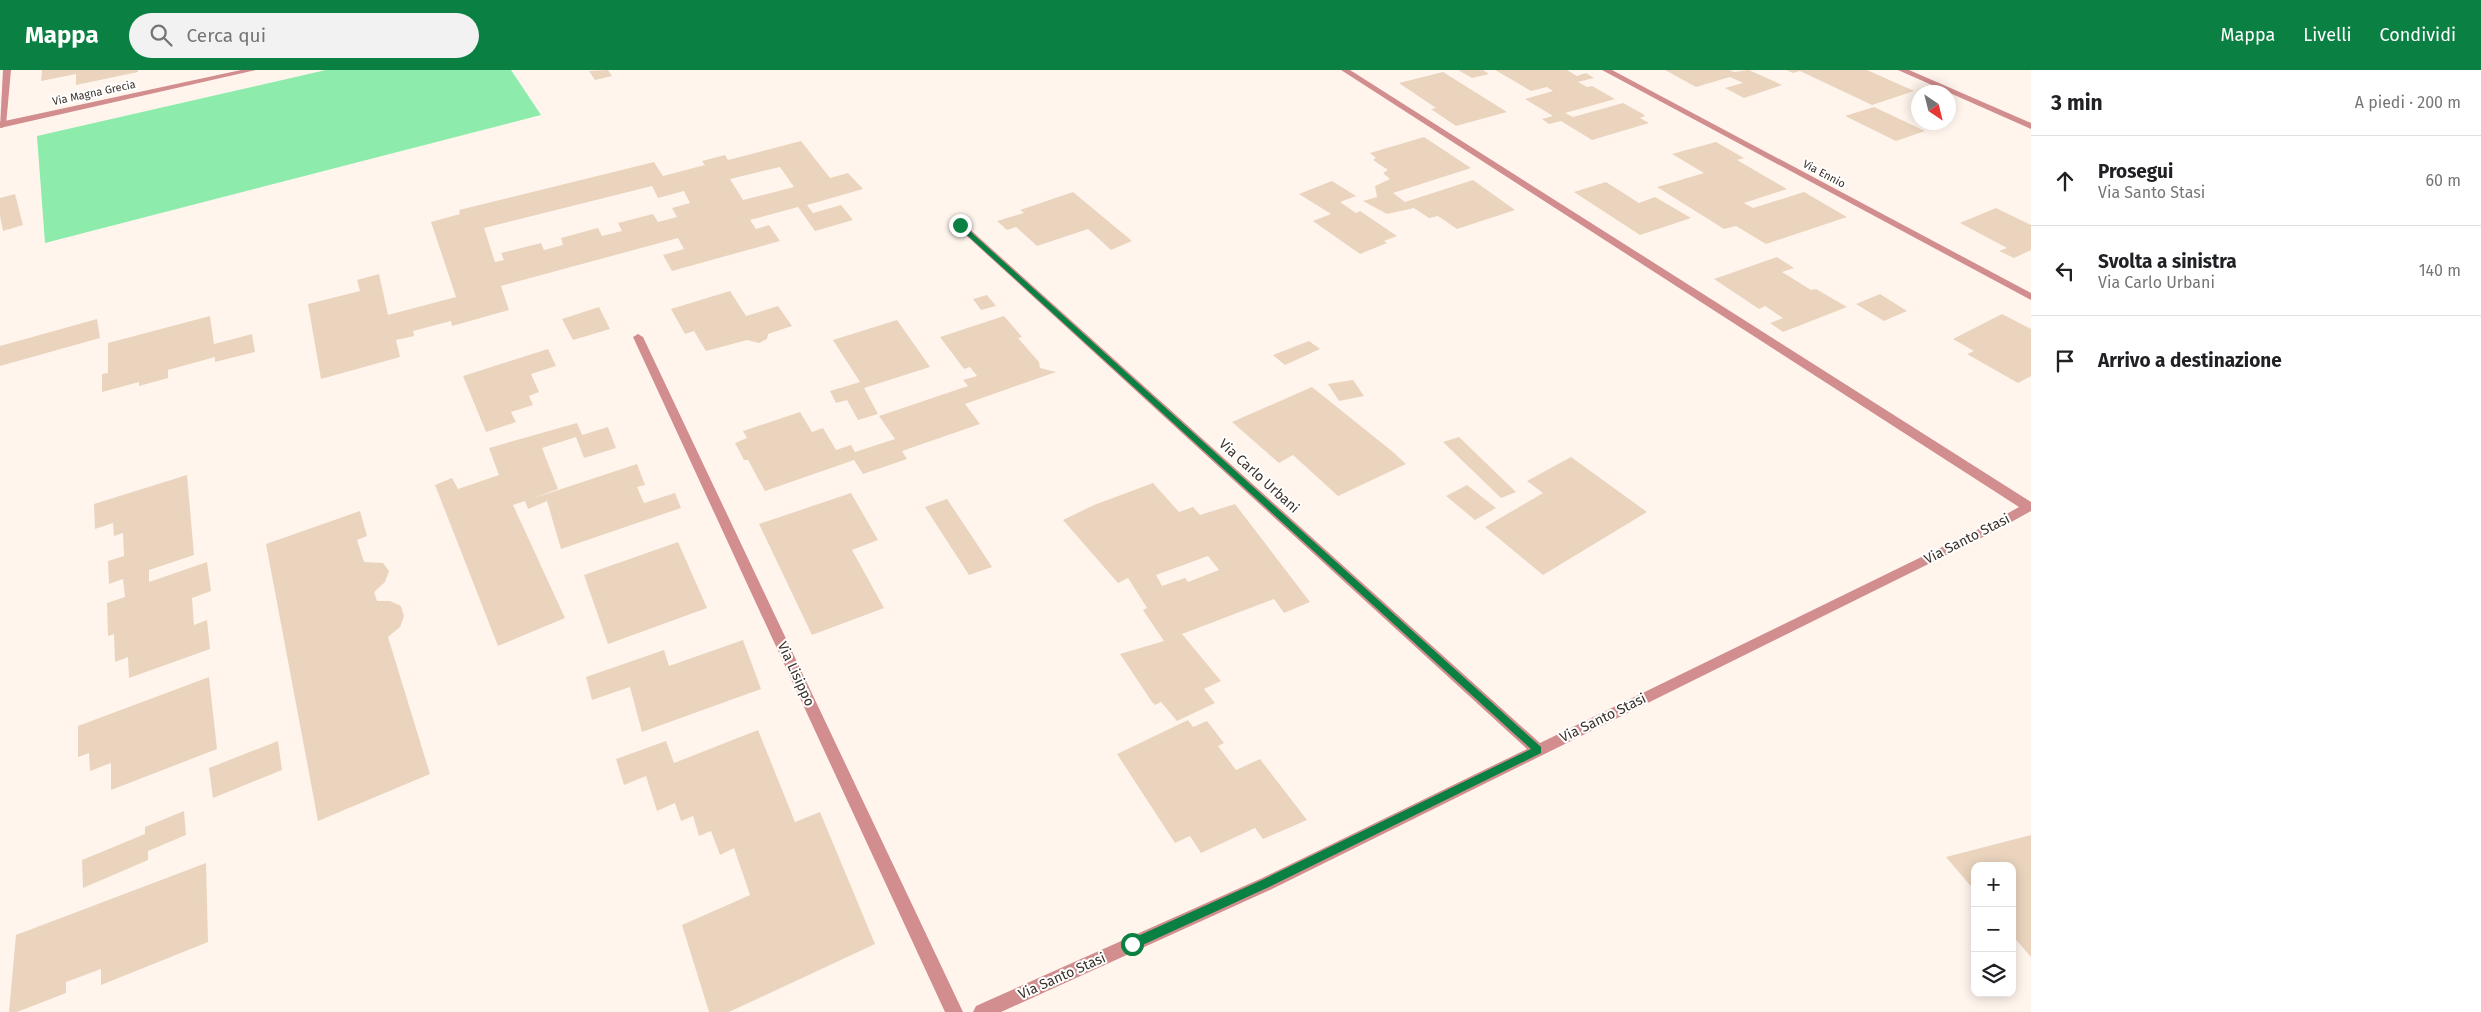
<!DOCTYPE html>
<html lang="it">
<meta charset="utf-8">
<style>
:root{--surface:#fff;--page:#f2f2f2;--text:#202124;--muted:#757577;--line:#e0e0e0;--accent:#0b8043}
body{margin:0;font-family:"Fira Sans",sans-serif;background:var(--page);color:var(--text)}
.controls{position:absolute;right:15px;bottom:15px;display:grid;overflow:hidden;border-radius:10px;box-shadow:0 2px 12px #0003}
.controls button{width:45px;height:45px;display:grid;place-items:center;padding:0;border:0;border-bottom:1px solid var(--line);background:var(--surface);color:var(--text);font:25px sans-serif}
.compass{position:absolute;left:1911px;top:15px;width:45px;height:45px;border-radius:50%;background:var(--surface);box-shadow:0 2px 12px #0003;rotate:145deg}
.stop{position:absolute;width:15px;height:15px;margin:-11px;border:4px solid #0b8043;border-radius:50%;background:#fff}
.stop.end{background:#0b8043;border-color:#fff;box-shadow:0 1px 5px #0008}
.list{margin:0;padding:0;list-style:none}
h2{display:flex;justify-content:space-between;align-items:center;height:65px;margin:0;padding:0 20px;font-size:21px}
h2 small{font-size:16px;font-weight:400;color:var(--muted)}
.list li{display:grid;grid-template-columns:32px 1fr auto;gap:15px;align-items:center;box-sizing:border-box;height:90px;padding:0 20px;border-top:1px solid var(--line)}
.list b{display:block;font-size:19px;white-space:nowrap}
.list p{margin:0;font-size:16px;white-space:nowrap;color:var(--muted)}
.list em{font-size:16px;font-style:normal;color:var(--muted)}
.icon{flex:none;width:28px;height:28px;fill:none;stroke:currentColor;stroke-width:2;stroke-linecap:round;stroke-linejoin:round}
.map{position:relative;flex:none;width:2031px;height:942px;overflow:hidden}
header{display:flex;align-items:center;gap:30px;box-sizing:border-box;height:70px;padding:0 25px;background:var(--accent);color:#fff}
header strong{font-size:24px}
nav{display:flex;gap:28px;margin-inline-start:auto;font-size:18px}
.search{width:350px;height:45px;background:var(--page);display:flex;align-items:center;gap:12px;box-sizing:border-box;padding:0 18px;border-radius:28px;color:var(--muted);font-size:19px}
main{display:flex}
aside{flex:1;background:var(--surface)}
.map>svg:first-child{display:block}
.green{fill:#8debab}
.building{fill:#ead4be;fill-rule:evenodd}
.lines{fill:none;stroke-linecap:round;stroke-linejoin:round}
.lane{fill:#d28d8f;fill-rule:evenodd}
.street{fill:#d28d8f;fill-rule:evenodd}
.route{fill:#0b8043}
.labels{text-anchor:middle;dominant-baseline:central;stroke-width:4;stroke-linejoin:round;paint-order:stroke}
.far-street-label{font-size:11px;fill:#3b322a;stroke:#fff}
.street-label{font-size:14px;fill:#3b322a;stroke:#fff}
</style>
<header>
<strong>Mappa</strong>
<div class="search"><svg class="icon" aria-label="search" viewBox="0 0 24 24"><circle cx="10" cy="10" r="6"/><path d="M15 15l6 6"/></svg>Cerca qui</div>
<nav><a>Mappa</a><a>Livelli</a><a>Condividi</a></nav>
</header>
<main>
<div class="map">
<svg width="2031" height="942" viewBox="0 0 2031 942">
<rect width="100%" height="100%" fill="#fff5ed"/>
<polygon class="green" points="326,0 511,0 541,45 45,173 37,66"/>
<g class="building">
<polygon points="42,0 138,0 138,2 76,15 76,4 41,11"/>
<polygon points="608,0 612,6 595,10 589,1"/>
<polygon points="1458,0 1483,0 1489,4 1472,8"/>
<polygon points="1495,0 1567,0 1577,6 1586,3 1594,8 1578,12 1587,17 1592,16 1615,29 1565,43 1573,47 1623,33 1643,44 1645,46 1640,48 1649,53 1592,70 1561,51 1549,54 1542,49 1553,46 1525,29 1553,21 1547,17 1531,21"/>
<polygon points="1665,0 1730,0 1734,2 1749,0 1782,15 1744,28 1725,18 1743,13 1730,7 1696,17"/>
<polygon points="1786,0 1867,0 1914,21 1872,35 1800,1 1793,3"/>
<polygon points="1443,2 1507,42 1456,56 1431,39 1436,38 1399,13"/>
<polygon points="1874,37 1925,61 1896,71 1845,46"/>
<polygon points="1424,67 1471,98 1393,123 1405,132 1473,110 1515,140 1457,159 1438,146 1429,148 1414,138 1387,144 1363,131 1377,127 1375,116 1390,109 1383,103 1388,100 1373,90 1376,88 1370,83"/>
<path d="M801 71 830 108 848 103 863 119 807 135 813 143 841 135 853 150 815 161 798 137 750 150 756 159 769 155 780 171 672 201 663 185 684 179 678 168 501 216 509 240 452 256 451 251 413 261 414 266 396 270 400 287 321 309 308 234 360 221 357 210 379 204 388 245 456 227 431 152 460 144 459 140 654 92 663 106 705 95 702 91 725 85 728 90ZM780 97 794 117 743 130 730 109ZM652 116 658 128 684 121 690 133 672 138 677 147 658 152 653 144 618 153 622 161 602 166 598 158 561 168 563 175 544 180 541 173 501 183 504 190 495 192 484 158Z"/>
<polygon points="1716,72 1744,88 1737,90 1787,119 1744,133 1753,138 1804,122 1847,147 1766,174 1736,156 1724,159 1657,117 1704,103 1672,84"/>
<polygon points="1332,111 1356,126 1340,132 1356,143 1360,141 1397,166 1384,171 1387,173 1360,184 1313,151 1331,144 1299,124"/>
<polygon points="1606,112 1639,133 1655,127 1691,148 1640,165 1574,122"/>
<polygon points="1073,122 1132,171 1111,180 1088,159 1037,176 1016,157 1007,160 997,151 1024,143 1020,140"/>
<polygon points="15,124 23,155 3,161 0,146 0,128"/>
<polygon points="1996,138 2031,155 2031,180 2014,188 1999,181 2007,178 1960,153"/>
<polygon points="1777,187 1794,198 1782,202 1811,220 1816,219 1847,237 1783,262 1770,253 1783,248 1765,236 1759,239 1714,209"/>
<polygon points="730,221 746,246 778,236 792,256 768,264 767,269 759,273 747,270 706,281 694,261 685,264 671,239"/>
<polygon points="1880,224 1907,241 1884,251 1856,234"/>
<polygon points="987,225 996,236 981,240 973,229"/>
<polygon points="599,237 610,259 573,270 562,249"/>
<polygon points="2002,244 2031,259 2031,306 2018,313 1967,284 1974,281 1953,269"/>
<polygon points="210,246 214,274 252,264 255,282 215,292 215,287 168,300 168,308 139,316 139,312 102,322 102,304 108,303 108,273"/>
<polygon points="1004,246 1022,267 1018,268 1039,292 1040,298 1056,302 965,334 980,354 902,381 907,389 863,404 854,390 765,421 748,390 744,390 735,373 747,368 743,361 800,342 812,362 823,358 836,380 851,375 855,382 895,369 879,346 968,316 963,310 977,306 970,297 964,299 940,267"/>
<polygon points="97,249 100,268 0,296 0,276"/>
<polygon points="897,250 930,297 864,318 878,344 858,350 847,330 836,333 830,321 860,312 833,270"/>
<polygon points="1309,271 1320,279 1285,295 1273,285"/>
<polygon points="548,279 556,296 531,304 539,322 529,326 533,335 511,342 516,352 486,362 463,306"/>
<polygon points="1353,310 1364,326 1339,331 1328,314"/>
<polygon points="1312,317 1393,382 1406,394 1338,426 1293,385 1279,393 1232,352"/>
<polygon points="577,353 582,365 608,357 616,378 584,388 576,367 542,378 558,419 531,429 637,394 645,415 637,417 644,433 675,423 681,438 561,479 547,431 528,439 525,431 513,435 565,548 498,576 435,415 452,408 458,419 499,405 489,378"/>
<polygon points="1459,367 1516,422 1501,428 1443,372"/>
<polygon points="1571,387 1647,442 1543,505 1485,457 1543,423 1527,411"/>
<polygon points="187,405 194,485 149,500 149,512 207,492 211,521 192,528 194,555 207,550 210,579 129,608 128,587 115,592 114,564 108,566 107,533 125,527 123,509 109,514 108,491 124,486 123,463 114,466 113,453 95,459 94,434"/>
<path d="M1153 413 1179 442 1193 437 1200 445 1235 434 1310 532 1284 543 1274 529 1182 564 1221 611 1204 619 1215 633 1177 651 1161 632 1155 635 1152 632 1120 584 1164 571 1143 540 1147 538 1128 508 1118 513 1063 450 1094 435ZM1208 486 1219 500 1188 512 1185 508 1162 516 1156 505Z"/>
<polygon points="1467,415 1496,438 1475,450 1446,426"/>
<polygon points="851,423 878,470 852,480 884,538 812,565 759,454"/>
<polygon points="947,429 975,471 992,497 969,505 925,437"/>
<polygon points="360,441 367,466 357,470 364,492 383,493 389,501 385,512 374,522 377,531 390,531 401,536 404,546 400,557 388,567 430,704 318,751 266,474"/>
<polygon points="678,472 707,538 608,574 584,505"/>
<polygon points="743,570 761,619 642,662 630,617 592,630 586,607 664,580 669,596"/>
<polygon points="209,607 217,679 111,720 111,693 90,701 89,683 78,687 78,656"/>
<polygon points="1188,650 1193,657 1207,651 1224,673 1218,676 1236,700 1260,689 1307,750 1263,769 1255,758 1201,783 1190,766 1175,773 1117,684"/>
<polygon points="758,660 795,752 820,742 875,874 729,942 709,942 682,855 750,825 734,778 720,785 711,761 699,766 693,746 681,751 675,733 657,741 646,706 624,715 616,689 666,671 674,693"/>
<polygon points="278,671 282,700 213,728 209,698"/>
<polygon points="184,741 186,765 148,781 148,790 83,818 82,790 145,764 145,757"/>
<polygon points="2031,765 2031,887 2012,865 2012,796 1975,796 1975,821 1946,787"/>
<polygon points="206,793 208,872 101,915 101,899 66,912 66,923 17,942 9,942 16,865"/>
</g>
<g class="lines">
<polygon class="lane" points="3,0 11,0 6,55 2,58 0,57"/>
<g class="street">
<polygon points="241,0 256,0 0,58 0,52"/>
<polygon points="1341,0 1350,0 2031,432 2031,441 1995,461 1272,819 1001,942 973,942 976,936 1260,809 1527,679 957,157 957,153 963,153 1540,673 1987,455 2019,437"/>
<polygon points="1602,0 1612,0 2031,223 2031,230"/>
<polygon points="1898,0 1909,0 2031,53 2031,59"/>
<polygon points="638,264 643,267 963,942 945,942 633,267"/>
</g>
</g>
<polygon class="route" points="957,154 962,154 1541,677 1541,683 1269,817 1136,878 1129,878 1129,870 1262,810 1531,679 957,156"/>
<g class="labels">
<g class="far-street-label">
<text transform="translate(94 23) rotate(-12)">Via Magna Grecia</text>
<text transform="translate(1824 104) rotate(28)">Via Ennio</text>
</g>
<g class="street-label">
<text transform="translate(1259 406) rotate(42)">Via Carlo Urbani</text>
<text transform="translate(1967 469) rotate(-27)">Via Santo Stasi</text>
<text transform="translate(796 604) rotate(65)">Via Lisippo</text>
<text transform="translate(1603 648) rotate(-26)">Via Santo Stasi</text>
<text transform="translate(1062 906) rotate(-24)">Via Santo Stasi</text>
</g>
</g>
</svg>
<div class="controls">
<button>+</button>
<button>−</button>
<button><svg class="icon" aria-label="layers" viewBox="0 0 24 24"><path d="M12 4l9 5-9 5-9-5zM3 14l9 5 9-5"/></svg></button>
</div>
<svg class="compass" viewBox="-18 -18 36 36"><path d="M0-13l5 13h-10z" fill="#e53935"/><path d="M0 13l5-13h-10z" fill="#757577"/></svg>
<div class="stop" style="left:1132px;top:874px"></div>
<div class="stop end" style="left:960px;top:155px"></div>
</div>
<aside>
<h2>3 min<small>A piedi · 200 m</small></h2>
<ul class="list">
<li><svg class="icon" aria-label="ahead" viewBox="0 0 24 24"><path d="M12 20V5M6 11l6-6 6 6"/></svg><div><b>Prosegui</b><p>Via Santo Stasi</p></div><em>60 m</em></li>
<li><svg class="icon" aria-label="left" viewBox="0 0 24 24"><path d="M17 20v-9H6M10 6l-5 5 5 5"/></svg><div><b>Svolta a sinistra</b><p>Via Carlo Urbani</p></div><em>140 m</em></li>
<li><svg class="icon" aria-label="arrive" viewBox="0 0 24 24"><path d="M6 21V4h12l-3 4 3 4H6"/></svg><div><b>Arrivo a destinazione</b></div></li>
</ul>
</aside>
</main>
